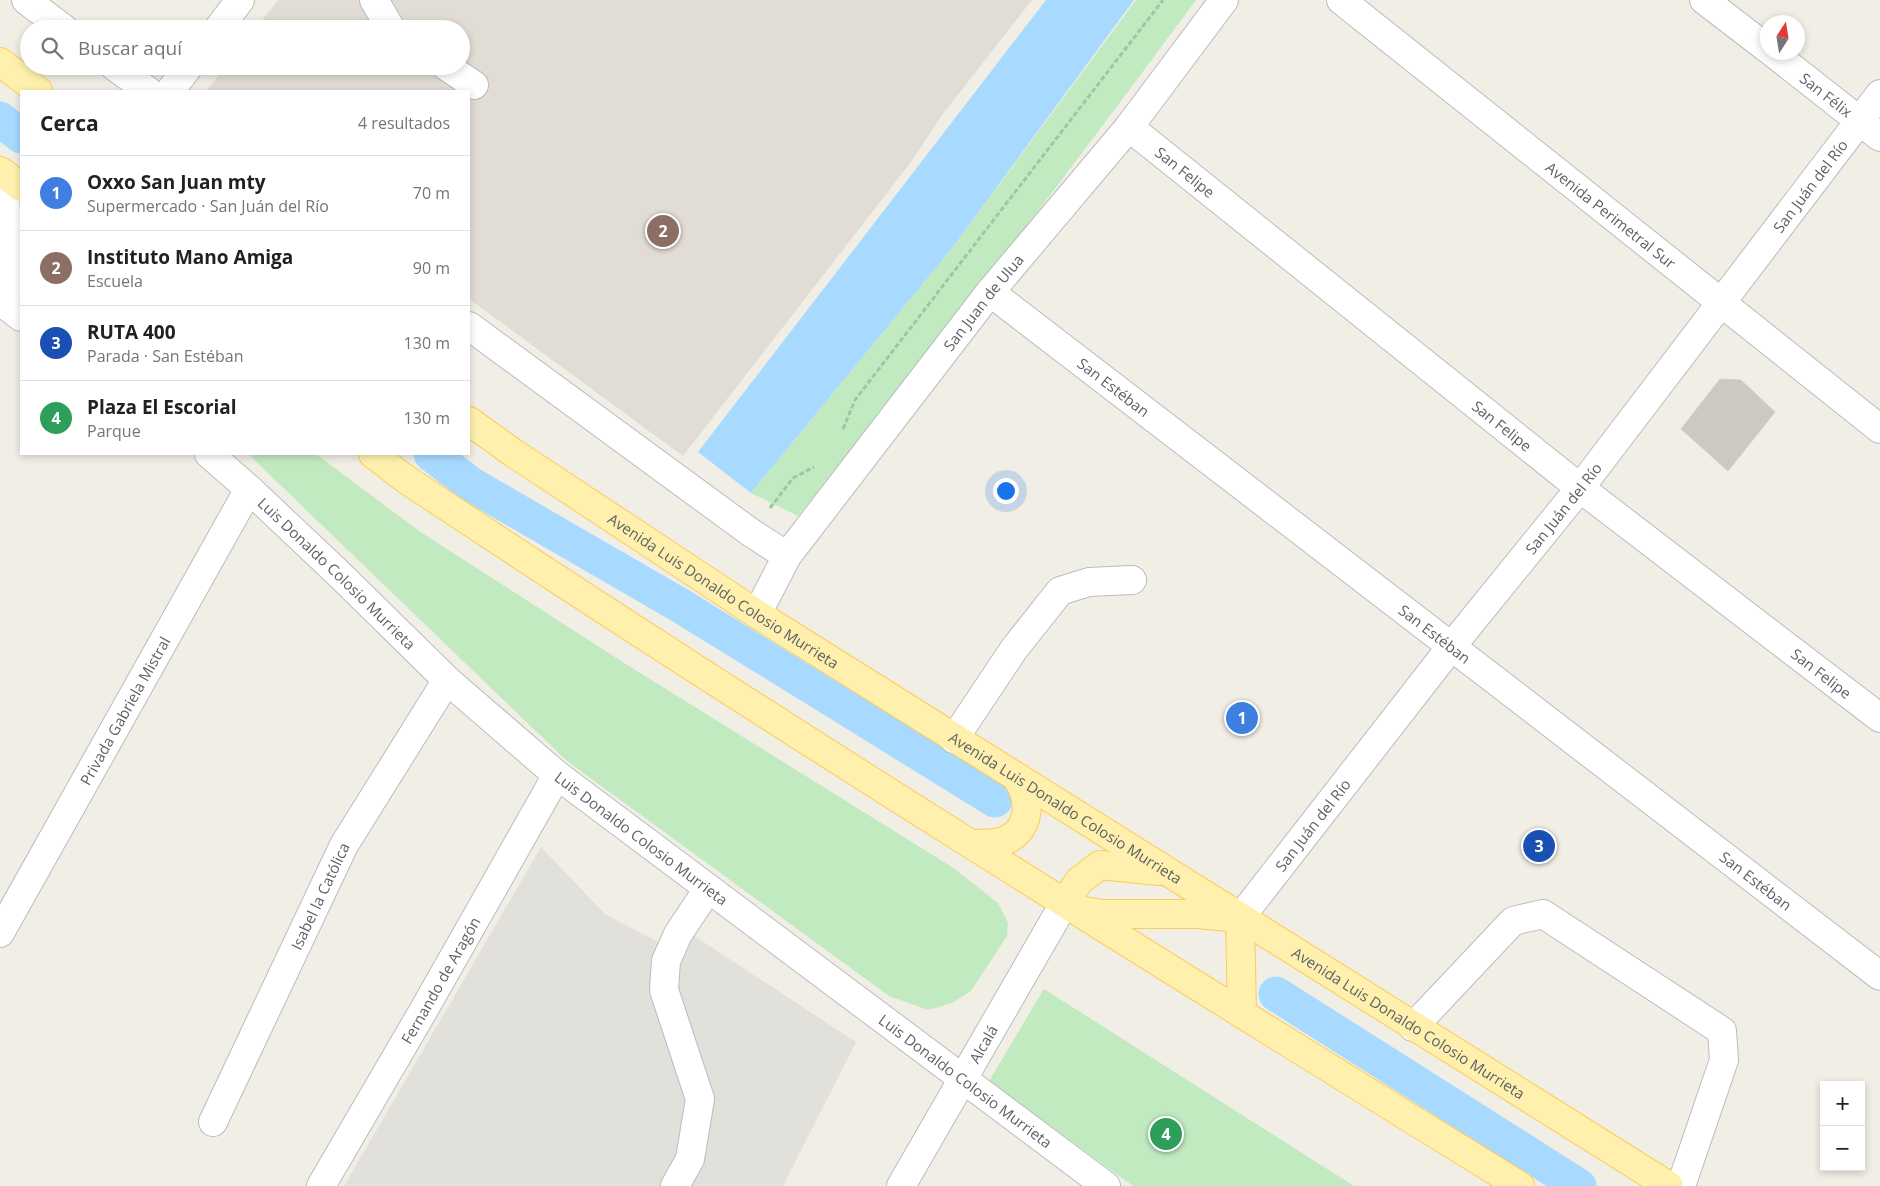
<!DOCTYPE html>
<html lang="es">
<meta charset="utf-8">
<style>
:root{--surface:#fff;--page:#f2f2f2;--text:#202124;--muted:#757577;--line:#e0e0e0;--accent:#0b8043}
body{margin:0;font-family:"Open Sans",sans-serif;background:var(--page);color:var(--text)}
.controls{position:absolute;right:15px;bottom:15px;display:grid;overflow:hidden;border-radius:0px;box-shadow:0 2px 8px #0003}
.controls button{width:45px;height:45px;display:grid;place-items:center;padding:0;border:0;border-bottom:1px solid var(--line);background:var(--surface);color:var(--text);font:25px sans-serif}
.compass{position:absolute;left:1760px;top:15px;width:45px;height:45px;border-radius:50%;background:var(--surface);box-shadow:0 2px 8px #0003;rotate:12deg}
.you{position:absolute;left:1005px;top:490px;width:18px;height:18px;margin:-12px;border:4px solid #fff;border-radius:50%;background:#1a73e8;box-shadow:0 0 0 8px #1a73e833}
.badge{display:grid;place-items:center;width:32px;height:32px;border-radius:50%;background:var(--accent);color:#fff;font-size:16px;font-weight:700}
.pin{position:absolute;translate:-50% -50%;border:2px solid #fff;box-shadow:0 1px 5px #0006}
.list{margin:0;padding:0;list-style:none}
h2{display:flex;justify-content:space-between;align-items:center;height:65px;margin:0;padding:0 20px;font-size:21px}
h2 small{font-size:16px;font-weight:400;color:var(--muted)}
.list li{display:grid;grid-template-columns:32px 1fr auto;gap:15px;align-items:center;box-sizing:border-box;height:75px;padding:0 20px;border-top:1px solid var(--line)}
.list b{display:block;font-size:19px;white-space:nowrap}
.list p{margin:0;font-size:16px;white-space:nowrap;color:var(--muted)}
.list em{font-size:16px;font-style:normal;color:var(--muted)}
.icon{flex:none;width:28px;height:28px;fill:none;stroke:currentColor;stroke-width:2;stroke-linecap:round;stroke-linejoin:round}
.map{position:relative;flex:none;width:1880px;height:1186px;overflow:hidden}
.search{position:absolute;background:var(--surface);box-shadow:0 2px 8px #0003;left:20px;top:20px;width:450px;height:55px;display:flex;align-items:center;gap:12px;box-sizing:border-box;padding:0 18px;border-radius:28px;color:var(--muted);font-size:19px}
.panel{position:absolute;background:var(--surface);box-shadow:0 2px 8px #0003;left:20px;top:90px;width:450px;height:365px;border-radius:0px}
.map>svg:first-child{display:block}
.industrial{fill:#e2e0da}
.education{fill:#e1ddd5}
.green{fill:#c1eac1}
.water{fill:#a8daff}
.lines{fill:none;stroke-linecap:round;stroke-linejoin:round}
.canal{stroke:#a8daff;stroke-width:35}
.building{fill:#ccc9c3;stroke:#d6d0c4}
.minor-casing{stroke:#b9bcc1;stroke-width:30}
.major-casing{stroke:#fccc54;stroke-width:30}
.path{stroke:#98c9a6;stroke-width:3;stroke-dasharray:5 2.5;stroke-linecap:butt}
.minor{stroke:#fff;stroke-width:28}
.major{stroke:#fff1ad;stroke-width:28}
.labels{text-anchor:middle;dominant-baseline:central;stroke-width:4;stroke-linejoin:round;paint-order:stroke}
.street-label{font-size:15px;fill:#5d6268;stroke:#fff}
</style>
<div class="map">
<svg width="1880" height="1186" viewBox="0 0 1880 1186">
<rect width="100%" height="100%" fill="#f1eee6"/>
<polygon class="industrial" points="541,847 605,914 658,942 670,920 856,1042 783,1186 344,1186"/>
<polygon class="education" points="278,0 1032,0 942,115 911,162 683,456 469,299 469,91 206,91 226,66 461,66 461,29 255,29"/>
<g class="green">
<path d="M1136 0H1196C1067 175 935 348 798 516L751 493 953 247Z"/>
<polygon points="248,454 316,454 419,531 629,666 952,867 998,903 1008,923 1007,936 971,991 952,1003 928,1010 889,996 567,761"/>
<polygon points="1044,989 1354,1186 1133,1186 989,1081"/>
</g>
<polygon class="water" points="1046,0 1134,0 953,247 751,493 698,452"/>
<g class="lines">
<g class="canal">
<polyline points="0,119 21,136"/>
<polyline points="431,454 472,485 681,606 995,800"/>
<polyline points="1276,994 1579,1186"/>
</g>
</g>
<polygon class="building" points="1720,379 1741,380 1775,412 1728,471 1681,429"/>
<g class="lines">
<defs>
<g id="minor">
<polyline points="26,0 64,29"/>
<polyline points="374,0 391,29"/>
<path id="s1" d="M1341 0 1880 429"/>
<polyline points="1704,0 1768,49"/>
<polyline points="218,29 240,0"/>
<path id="s2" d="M1772 52 1880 137"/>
<polyline points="114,66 148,91"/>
<polyline points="446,66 474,85"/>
<polyline points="170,91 189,66"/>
<path id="s3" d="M1129 127 1580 488 1880 718"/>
<path id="s4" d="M990 292 1880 976"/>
<polyline points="0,301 21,317"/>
<polyline points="0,304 10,286 4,174"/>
<polyline points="469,326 750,532 787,556"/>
<path id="s5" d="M209 454 249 489 338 573 447 680 557 775 1106 1186"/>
<path id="s6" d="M757 614 787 556 990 292 1129 127 1224 0"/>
<polyline points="954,739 1014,649 1060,591 1089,582 1132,580"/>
<path id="s7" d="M1240 918 1451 647 1580 488 1880 94"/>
<path id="s8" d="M0 933 249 489"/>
<polyline points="1413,1027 1513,921 1543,914 1722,1031 1724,1060 1681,1186"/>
<path id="s9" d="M213 1122 344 845 447 680"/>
<path id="s10" d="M321 1186 422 1013 557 775"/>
<polyline points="675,1186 690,1159 700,1099 664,990 666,961 678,934 708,889"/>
<path id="s11" d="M901 1186 1065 902"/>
</g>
<g id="major">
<polyline points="0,62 38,91"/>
<polyline points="0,171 21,187"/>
<path id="s12" d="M469 421 512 452 757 614 1669 1186"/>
<path d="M373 454 404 478C771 722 1146 955 1520 1186"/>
<path d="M973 844C982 844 992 844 1001 842 1032 832 1032 799 1016 777"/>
<polyline points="1065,902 1079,881 1100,865 1159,871"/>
<polyline points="1084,911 1103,914 1198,914 1240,918 1242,1014"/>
</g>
</defs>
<use href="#minor" class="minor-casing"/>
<use href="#major" class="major-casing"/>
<g class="path">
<polyline points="843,429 855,400 1163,0"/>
<polyline points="770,508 793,478 814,467"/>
</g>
<use href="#minor" class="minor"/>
<use href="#major" class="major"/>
</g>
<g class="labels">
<g class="street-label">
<text stroke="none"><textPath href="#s2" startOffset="69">San Félix</textPath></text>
<text stroke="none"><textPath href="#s3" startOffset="72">San Felipe</textPath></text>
<text stroke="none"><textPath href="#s7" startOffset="928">San Juán del Río</textPath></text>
<text stroke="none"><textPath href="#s1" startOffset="345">Avenida Perimetral Sur</textPath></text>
<text stroke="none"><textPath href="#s6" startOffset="386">San Juan de Ulua</textPath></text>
<text stroke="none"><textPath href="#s4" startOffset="156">San Estéban</textPath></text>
<text stroke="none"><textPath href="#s3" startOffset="478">San Felipe</textPath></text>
<text stroke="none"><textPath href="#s7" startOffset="522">San Juán del Río</textPath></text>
<text stroke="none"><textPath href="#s5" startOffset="175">Luis Donaldo Colosio Murrieta</textPath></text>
<text stroke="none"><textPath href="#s12" startOffset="306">Avenida Luis Donaldo Colosio Murrieta</textPath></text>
<text stroke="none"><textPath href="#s4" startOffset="561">San Estéban</textPath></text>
<text stroke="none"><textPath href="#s3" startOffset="882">San Felipe</textPath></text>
<text stroke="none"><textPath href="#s8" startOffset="255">Privada Gabriela Mistral</textPath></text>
<text stroke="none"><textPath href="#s12" startOffset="711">Avenida Luis Donaldo Colosio Murrieta</textPath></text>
<text stroke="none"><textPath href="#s7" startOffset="118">San Juán del Río</textPath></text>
<text stroke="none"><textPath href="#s5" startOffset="579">Luis Donaldo Colosio Murrieta</textPath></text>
<text stroke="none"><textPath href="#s4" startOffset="966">San Estéban</textPath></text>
<text stroke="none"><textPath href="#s9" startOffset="250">Isabel la Católica</textPath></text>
<text stroke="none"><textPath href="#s10" startOffset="238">Fernando de Aragón</textPath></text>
<text stroke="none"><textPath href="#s12" startOffset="1116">Avenida Luis Donaldo Colosio Murrieta</textPath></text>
<text stroke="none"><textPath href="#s11" startOffset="164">Alcalá</textPath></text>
<text stroke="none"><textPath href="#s5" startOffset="984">Luis Donaldo Colosio Murrieta</textPath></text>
</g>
</g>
</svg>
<div class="controls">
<button>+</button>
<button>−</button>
</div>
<svg class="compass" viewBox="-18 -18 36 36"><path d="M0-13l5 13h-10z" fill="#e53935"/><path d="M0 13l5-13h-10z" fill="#757577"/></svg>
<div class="you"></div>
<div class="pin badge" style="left:1242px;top:718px;background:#3f7fe0">1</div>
<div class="pin badge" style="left:663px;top:231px;background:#8d6e63">2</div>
<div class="pin badge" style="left:1539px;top:846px;background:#1a4fb4">3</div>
<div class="pin badge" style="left:1166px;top:1134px;background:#2e9e5b">4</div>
<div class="search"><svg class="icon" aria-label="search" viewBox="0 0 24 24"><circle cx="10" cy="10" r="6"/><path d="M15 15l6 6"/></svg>Buscar aquí</div>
<section class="panel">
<h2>Cerca<small>4 resultados</small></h2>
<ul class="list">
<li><span class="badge" style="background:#3f7fe0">1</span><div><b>Oxxo San Juan mty</b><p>Supermercado · San Juán del Río</p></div><em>70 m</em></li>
<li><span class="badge" style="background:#8d6e63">2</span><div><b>Instituto Mano Amiga</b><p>Escuela</p></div><em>90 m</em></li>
<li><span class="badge" style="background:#1a4fb4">3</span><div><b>RUTA 400</b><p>Parada · San Estéban</p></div><em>130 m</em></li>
<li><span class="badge" style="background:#2e9e5b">4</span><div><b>Plaza El Escorial</b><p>Parque</p></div><em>130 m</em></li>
</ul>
</section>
</div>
